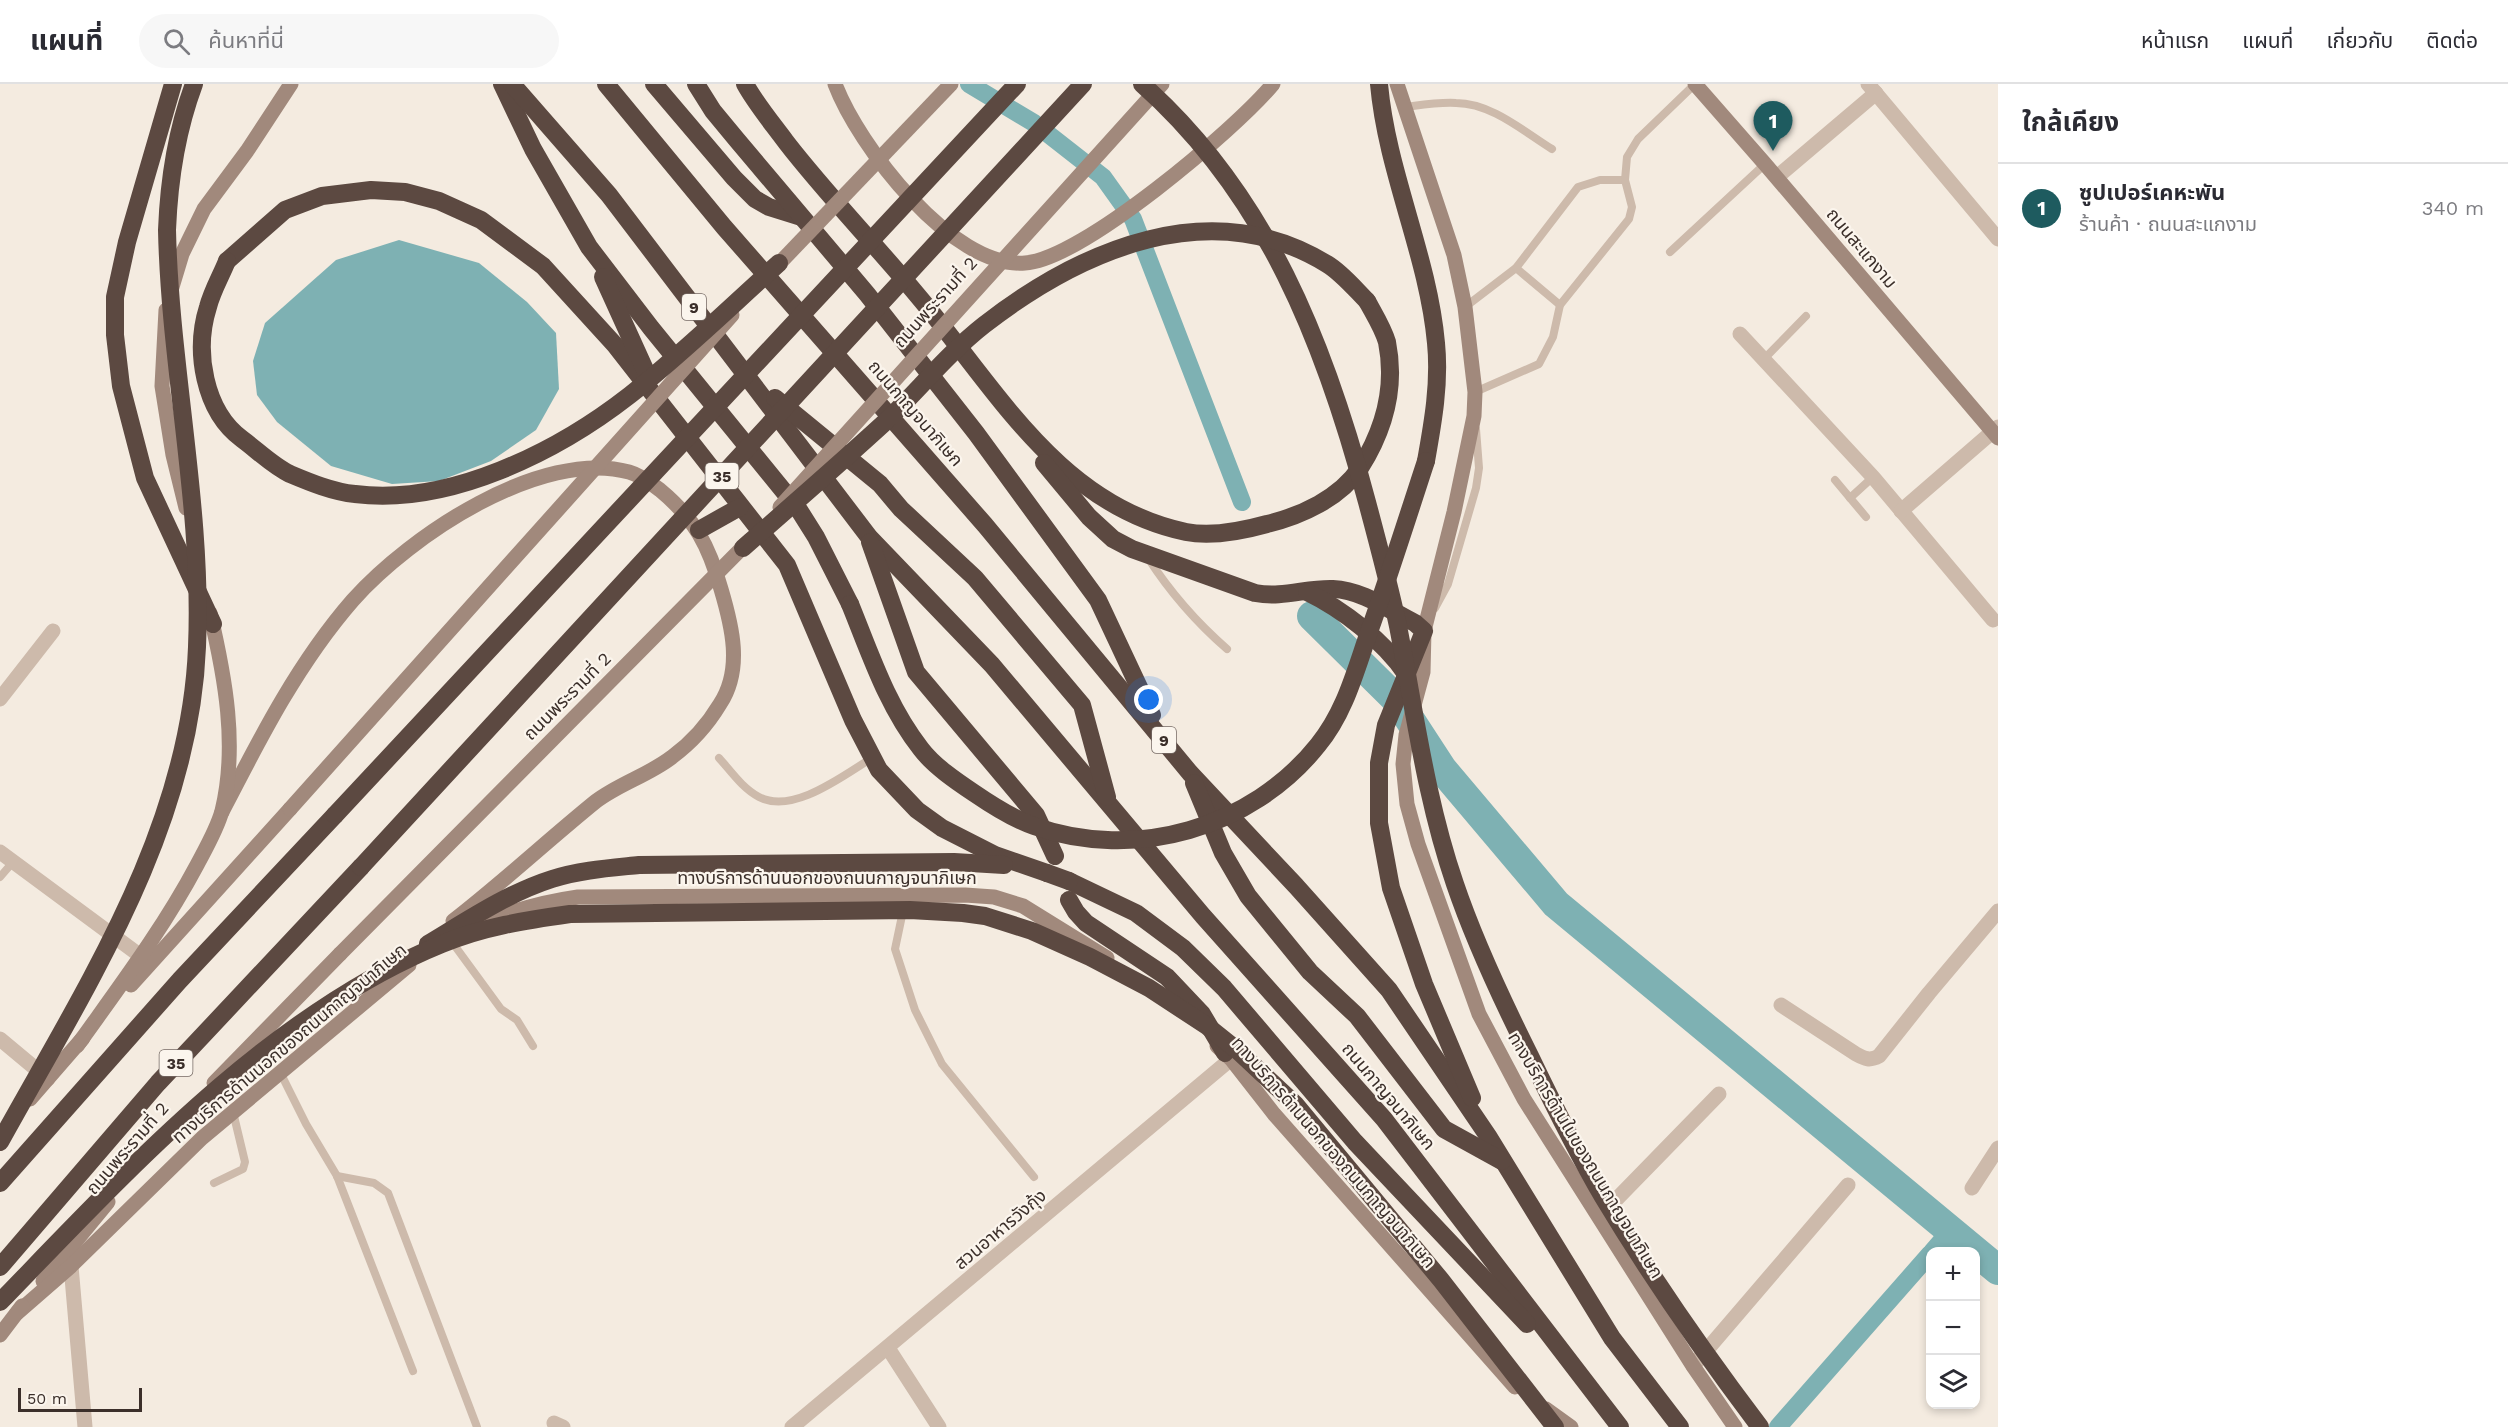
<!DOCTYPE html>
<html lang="th">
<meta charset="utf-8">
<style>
:root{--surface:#fff;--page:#f7f7f7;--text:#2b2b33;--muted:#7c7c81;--line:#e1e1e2;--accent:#1e5b5f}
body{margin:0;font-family:"Work Sans","Noto Sans Thai",sans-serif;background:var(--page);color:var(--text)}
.controls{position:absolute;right:18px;bottom:18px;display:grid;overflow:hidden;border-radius:12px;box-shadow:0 3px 9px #0003}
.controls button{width:54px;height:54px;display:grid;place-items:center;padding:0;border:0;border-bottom:2px solid var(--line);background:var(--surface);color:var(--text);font:30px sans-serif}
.scale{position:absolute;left:18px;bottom:15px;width:124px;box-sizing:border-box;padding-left:6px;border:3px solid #3b2f2a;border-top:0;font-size:16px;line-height:21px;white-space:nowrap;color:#3b2f2a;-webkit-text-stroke:4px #fbf5ed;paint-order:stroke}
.you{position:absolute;left:1149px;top:616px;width:21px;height:21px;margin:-15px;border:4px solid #fff;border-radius:50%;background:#1a73e8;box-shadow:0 0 0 9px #1a73e833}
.badge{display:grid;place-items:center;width:39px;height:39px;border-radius:50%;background:var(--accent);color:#fff;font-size:20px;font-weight:700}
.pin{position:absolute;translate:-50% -50px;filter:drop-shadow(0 2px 3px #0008)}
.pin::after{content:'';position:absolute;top:32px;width:21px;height:18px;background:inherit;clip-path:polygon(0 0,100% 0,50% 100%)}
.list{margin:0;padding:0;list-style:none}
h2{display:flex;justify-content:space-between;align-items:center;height:78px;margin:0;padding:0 24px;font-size:26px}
h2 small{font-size:20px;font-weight:400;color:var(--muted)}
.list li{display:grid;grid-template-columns:39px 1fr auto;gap:18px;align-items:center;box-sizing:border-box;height:90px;padding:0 24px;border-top:2px solid var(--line)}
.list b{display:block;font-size:22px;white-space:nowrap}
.list p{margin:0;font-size:20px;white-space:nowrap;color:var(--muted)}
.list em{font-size:20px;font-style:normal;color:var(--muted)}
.icon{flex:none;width:33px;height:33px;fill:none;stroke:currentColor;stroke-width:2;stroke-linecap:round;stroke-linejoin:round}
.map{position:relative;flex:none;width:1998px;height:1343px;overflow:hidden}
header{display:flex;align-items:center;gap:36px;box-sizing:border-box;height:84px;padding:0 30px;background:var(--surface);border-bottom:2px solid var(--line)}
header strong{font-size:28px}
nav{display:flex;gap:33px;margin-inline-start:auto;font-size:21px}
.search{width:420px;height:54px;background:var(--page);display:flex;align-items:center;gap:15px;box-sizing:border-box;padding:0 21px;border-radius:33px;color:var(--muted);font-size:22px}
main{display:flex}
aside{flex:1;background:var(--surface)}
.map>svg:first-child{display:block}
.water{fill:#7eb1b3}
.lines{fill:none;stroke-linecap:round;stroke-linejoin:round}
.canal{stroke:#7eb1b3;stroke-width:18}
.river{stroke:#7eb1b3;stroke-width:30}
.lane{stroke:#cdbaab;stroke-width:8}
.street{stroke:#cdbaab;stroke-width:15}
.secondary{stroke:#a1897c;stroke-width:15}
.highway{stroke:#5c4941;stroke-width:18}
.secondary-bridge{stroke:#a1897c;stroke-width:15}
.highway-bridge{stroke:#5c4941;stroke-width:18}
.labels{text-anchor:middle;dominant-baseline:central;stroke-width:4.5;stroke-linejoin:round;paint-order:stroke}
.shield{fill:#fbf5ed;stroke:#756a64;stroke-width:1.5}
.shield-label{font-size:16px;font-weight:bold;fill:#3b2f2a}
.street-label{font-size:18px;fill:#3b2f2a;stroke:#fbf5ed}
</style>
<header>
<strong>แผนที่</strong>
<div class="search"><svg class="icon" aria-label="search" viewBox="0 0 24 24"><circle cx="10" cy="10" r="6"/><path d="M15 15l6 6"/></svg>ค้นหาที่นี่</div>
<nav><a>หน้าแรก</a><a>แผนที่</a><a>เกี่ยวกับ</a><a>ติดต่อ</a></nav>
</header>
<main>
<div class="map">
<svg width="1998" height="1343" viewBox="0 0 1998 1343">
<rect width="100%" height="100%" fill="#f4ebe0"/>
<polygon class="water" points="399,156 479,179 527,218 556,249 559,305 536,346 491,377 439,397 392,400 331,382 277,338 257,311 253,277 265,239 336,176"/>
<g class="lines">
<g class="canal">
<polyline points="969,0 1034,39 1103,93 1133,135 1242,418"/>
<polyline points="1932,1168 1951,1146"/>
<polyline points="1778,1343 1930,1170"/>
</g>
<polyline class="river" points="1312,532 1397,616 1442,685 1556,820 1998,1186"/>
<g class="lane">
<path d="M1405 23C1421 21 1439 18 1456 19 1491 19 1523 47 1552 65"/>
<polyline points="1670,168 1765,80"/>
<polyline points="1516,184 1560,221"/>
<polyline points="1465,223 1516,184 1578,103 1600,96 1625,96"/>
<polyline points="1763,276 1806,232"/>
<polyline points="1475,308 1539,280 1553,253 1560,221 1629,135 1632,123 1625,96 1627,73 1638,55 1695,0"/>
<polyline points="1835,396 1866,433"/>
<polyline points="1850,414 1873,393"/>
<path d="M1148 474C1170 508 1196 538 1227 565"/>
<polyline points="1435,524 1448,500 1476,404 1479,384 1476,345"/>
<path d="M719 674C731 687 742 704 759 713 793 731 844 691 872 674"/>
<polyline points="0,793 13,778"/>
<polyline points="903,827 895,865 915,926 942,980 1034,1093"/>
<polyline points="452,858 501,925 517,936 533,962"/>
<polyline points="280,988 306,1040 337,1092 413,1287"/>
<polyline points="337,1092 374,1099 388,1109 477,1343"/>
<polyline points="214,1099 243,1085 245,1078 233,1028"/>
</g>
<g class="street">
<polyline points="1868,0 1998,155"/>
<polyline points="1777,93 1876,9"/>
<polyline points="1740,250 1873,393 1993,536"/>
<polyline points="1901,427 1998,343"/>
<polyline points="0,615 53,547"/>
<polyline points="0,768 142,873"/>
<path d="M1781 921 1856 970C1865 975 1870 977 1879 972L1929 909 1998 827"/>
<polyline points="0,955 48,995"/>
<polyline points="1972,1104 1998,1064"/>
<polyline points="1603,1129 1719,1010"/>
<polyline points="71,1182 85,1343"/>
<polyline points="888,1264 939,1343"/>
<polyline points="1693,1282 1848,1101"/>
<polyline points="554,1339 563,1343"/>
<polyline points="792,1343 1231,975"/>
</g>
<g class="secondary">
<path d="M835 0C858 61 952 185 1025 179 1081 176 1236 45 1273 0"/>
<polyline points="1397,0 1454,171 1465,223 1475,308 1474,332 1454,428 1424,547 1423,588 1406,651 1403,680 1407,720 1418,760 1479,930 1524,1015 1693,1282 1735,1343"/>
<polyline points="1695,0 1765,80 1998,354"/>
<polyline points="172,203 182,170 204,125 247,67 291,0"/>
<polyline points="166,226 162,302 173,371 186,424"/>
<path d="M222 728C260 654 298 579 353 516 410 452 541 364 629 388 640 391 651 399 660 406 695 435 709 462 721 505 732 542 743 585 720 620 708 640 691 659 672 673 649 691 618 700 595 718 547 757 502 799 453 837"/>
<path d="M479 841C512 826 543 818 578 813L965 811 994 813 1023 822 1107 874"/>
<polyline points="131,901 290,725"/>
<path d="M77 962C119 903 163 845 197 781 206 764 217 745 222 727 238 662 225 593 210 529"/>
<polyline points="1217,962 1231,975 1274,1030 1515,1303"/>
<polyline points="214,999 340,870"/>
<polyline points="30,1015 83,954"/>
<polyline points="43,1197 108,1118"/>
<polyline points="17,1229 71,1182 202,1054 409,881"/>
<polyline points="0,1251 22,1222"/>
<polyline points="1546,1325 1571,1343"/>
</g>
<g class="highway">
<polyline points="173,0 127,158 115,213 115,251 121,302 145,394 213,540"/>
<polyline points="502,0 533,65 589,163 651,244 799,426 816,453 850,520"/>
<polyline points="512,0 609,111 869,453 992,581 1203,832 1384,1035 1620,1343"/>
<polyline points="606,0 724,143 985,441 1190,689 1296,802 1389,906 1488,1052 1612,1254 1680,1343"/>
<polyline points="654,0 734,94 755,115 769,123 801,133"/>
<polyline points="696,0 713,27 737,56 867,210 976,349 1098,516 1152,631"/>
<path d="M745 0C756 20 772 39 786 58 827 111 875 160 918 212 996 304 1058 421 1186 448 1212 453 1242 447 1267 440 1301 432 1340 414 1360 384 1384 346 1396 303 1387 258 1383 244 1374 230 1367 217"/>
<path d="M1379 0C1387 89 1428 171 1436 259 1440 299 1433 338 1426 377"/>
<polyline points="227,177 285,126 322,112 371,106 405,108 439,117 481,136 543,182 615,261 787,481 853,636 879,686 917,726 942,744 995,771 1047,789"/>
<polyline points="603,193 647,290"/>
<polyline points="775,314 880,400 901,425 975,494 1082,621 1107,713"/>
<path d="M1044 379 1089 433 1113 455 1132 465 1255 509C1284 514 1306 504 1333 505 1362 506 1389 526 1415 539L1424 547 1386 641 1379 679V739L1391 804 1424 900 1472 1014"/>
<polyline points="699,446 740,423"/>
<polyline points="870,458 916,588 1036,731 1055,772"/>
<path d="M1307 508C1342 525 1384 557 1406 590"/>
<polyline points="1194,699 1223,769 1248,812 1310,888 1357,932 1444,1045 1502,1077"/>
<polyline points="1069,797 1136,829 1183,864 1224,904 1355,1058 1527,1240"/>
<polyline points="1069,816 1076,828 1086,839 1167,893 1202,930 1225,969"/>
<path d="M428 860C468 836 508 809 552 795 580 786 610 784 639 781L954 778 1004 781"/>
<polyline points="0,1099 180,896 335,731"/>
<polyline points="0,1183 158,999 361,783"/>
</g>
<g class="secondary-bridge">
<polyline points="773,186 951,0"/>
<polyline points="780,423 1162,0"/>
<polyline points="290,725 732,231"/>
<polyline points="340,870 750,456"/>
</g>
<g class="highway-bridge">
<path d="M1142 0C1267 111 1325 260 1367 418 1378 459 1389 500 1398 542 1415 629 1426 716 1455 800 1475 859 1502 916 1530 972 1553 1020 1576 1067 1603 1113 1651 1193 1704 1269 1760 1343"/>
<path d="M227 177C221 192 212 207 208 223 194 267 204 327 242 355 257 366 273 382 290 390 309 398 333 408 355 410 449 422 557 368 630 311 682 270 730 223 779 179"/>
<path d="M743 464C790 423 837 382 883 340 917 308 947 270 984 241 1082 165 1211 109 1327 180 1342 189 1355 205 1367 217"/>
<path d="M850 520C870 569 887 622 921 665 934 682 956 697 974 709 993 722 1013 735 1034 742 1135 778 1252 744 1318 661 1345 628 1355 588 1369 548 1389 492 1407 435 1426 377"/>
<polyline points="335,731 1017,0"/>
<polyline points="361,783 1083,0"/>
<polyline points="1047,789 1069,797"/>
<path d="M0 1058C85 904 190 745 197 563 203 424 170 285 167 146 169 95 176 48 194 0"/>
<path d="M0 1218C127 1087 270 930 442 860 482 843 527 836 570 830L910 826 963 829 985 832 1032 847 1090 873 1149 904 1207 942 1237 966 1295 1020 1441 1196 1555 1343"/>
</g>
</g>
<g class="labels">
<g class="shield">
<rect x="682" y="210" width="24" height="26" rx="4.5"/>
<rect x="705.5" y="379" width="33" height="26" rx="4.5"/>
<rect x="1152" y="643" width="24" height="26" rx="4.5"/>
<rect x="159.5" y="966" width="33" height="26" rx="4.5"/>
</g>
<g class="shield-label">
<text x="694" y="223">9</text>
<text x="722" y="392">35</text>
<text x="1164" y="656">9</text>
<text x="176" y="979">35</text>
</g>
<g class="street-label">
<text transform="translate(1862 164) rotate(50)">ถนนสะแกงาม</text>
<text transform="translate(935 218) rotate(-48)">ถนนพระรามที่ 2</text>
<text transform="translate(916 329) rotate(49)">ถนนกาญจนาภิเษก</text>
<text transform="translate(567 612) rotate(-45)">ถนนพระรามที่ 2</text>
<text x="827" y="793">ทางบริการด้านนอกของถนนกาญจนาภิเษก</text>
<text transform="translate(289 959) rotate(-40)">ทางบริการด้านนอกของถนนกาญจนาภิเษก</text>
<text transform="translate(1389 1012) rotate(50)">ถนนกาญจนาภิเษก</text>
<text transform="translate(127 1064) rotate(-49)">ถนนพระรามที่ 2</text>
<text transform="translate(1334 1068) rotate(49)">ทางบริการด้านนอกของถนนกาญจนาภิเษก</text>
<text transform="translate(1586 1071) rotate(59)">ทางบริการด้านในของถนนกาญจนาภิเษก</text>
<text transform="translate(1000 1145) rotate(-40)">สวนอาหารวังกุ้ง</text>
</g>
</g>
</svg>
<div class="controls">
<button>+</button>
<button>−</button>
<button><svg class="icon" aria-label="layers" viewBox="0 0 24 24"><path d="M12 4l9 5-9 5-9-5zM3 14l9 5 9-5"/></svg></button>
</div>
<div class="scale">50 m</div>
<div class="you"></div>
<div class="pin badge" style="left:1773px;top:67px">1</div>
</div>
<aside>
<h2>ใกล้เคียง<small></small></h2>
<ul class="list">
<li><span class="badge">1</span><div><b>ซูปเปอร์เคหะพัน</b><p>ร้านค้า · ถนนสะแกงาม</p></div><em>340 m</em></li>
</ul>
</aside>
</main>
